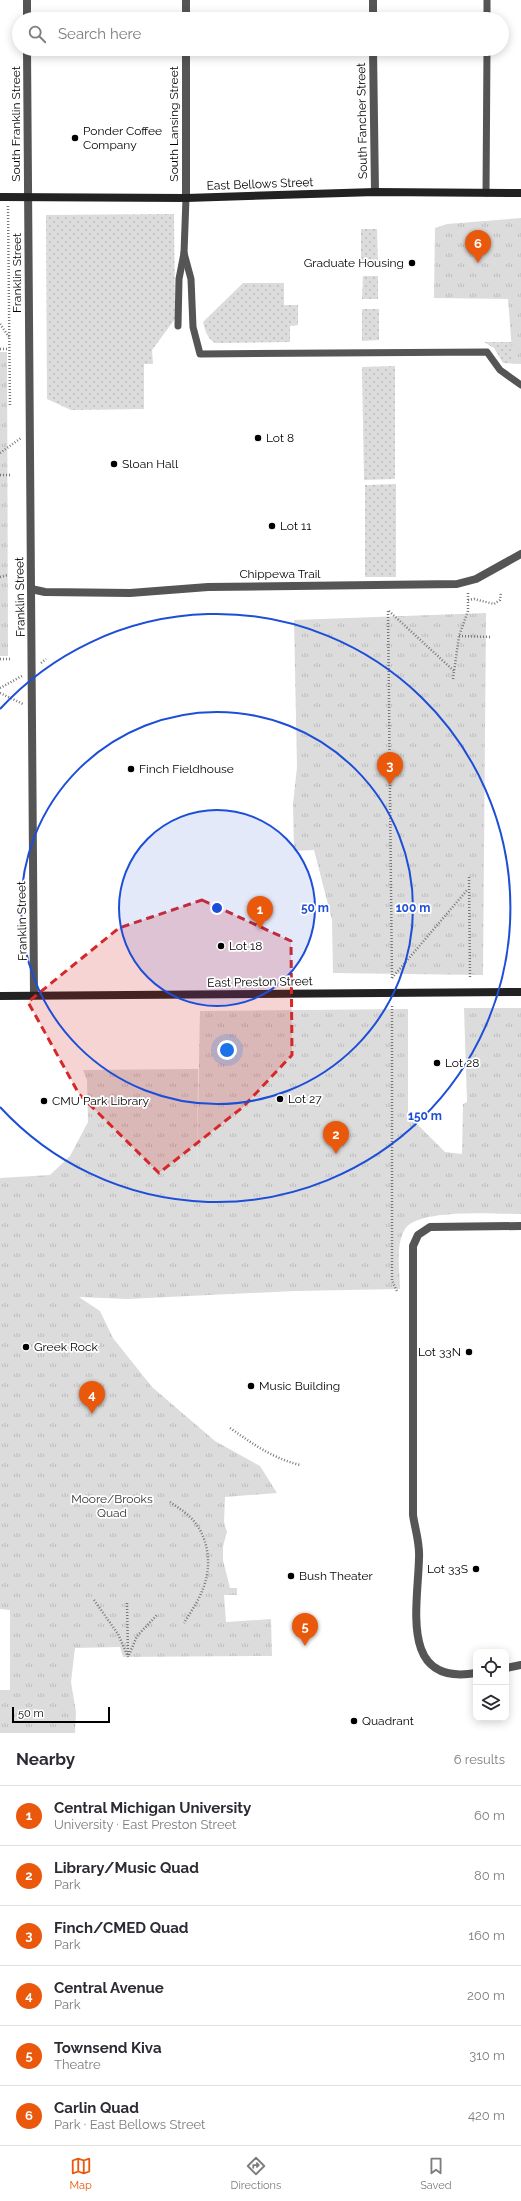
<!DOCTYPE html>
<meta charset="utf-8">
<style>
:root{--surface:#fff;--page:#f2f2f3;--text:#2b2b33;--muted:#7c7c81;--line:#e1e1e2;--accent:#ea580c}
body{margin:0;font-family:Raleway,sans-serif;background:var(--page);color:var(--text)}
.controls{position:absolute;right:12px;bottom:12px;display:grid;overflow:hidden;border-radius:8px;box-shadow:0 2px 10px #0003}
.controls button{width:36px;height:36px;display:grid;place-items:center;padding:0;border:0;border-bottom:1px solid var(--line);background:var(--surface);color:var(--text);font:20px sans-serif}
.scale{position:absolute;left:12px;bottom:10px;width:98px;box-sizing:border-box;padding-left:4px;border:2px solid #000;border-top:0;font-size:11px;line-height:14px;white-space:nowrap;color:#000;-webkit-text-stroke:3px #fff;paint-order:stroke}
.you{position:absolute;left:227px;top:1050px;width:14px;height:14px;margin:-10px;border:3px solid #fff;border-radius:50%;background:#1a73e8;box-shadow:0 0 0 6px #1a73e833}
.badge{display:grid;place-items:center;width:26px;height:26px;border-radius:50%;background:var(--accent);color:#fff;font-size:13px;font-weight:700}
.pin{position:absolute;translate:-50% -33px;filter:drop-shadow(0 1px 2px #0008)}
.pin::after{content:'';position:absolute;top:21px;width:14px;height:12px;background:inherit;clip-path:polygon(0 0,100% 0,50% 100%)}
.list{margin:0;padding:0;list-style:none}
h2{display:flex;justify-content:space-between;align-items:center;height:52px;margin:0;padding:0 16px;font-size:17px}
h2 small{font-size:13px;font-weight:400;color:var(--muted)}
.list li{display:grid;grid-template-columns:26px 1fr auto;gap:12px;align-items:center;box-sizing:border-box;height:60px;padding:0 16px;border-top:1px solid var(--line)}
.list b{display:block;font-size:15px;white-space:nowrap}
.list p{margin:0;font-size:13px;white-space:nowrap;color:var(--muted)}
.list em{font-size:13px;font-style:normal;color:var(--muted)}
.icon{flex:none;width:22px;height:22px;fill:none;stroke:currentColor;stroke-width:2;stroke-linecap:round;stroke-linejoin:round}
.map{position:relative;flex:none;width:521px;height:1733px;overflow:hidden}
.search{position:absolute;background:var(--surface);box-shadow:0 2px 10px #0003;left:12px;right:12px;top:12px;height:44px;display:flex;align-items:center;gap:10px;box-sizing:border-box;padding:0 14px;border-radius:22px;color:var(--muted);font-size:15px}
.sheet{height:412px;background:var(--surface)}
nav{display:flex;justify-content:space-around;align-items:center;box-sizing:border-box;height:56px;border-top:1px solid var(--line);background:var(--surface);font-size:11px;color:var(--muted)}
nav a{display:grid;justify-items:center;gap:2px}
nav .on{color:var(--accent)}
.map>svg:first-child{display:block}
.grass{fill:url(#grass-dots)}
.park{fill:url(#park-tufts)}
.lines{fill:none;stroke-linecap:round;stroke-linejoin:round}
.path{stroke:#777;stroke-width:2.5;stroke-dasharray:1 2;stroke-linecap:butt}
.lane{stroke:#555;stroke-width:7}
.street{stroke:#555;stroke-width:8}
.secondary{stroke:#222;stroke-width:8}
.marked{fill:#d62828;fill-opacity:0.2;stroke:#d62828;stroke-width:3;stroke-dasharray:8 5;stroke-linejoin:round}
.ring{fill:none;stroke:#1d4ed8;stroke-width:2}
.poi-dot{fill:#000;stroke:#fff;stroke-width:1.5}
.labels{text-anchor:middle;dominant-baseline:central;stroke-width:3.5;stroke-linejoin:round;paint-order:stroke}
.street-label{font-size:12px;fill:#000;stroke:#fff}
.poi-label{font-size:12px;fill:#000;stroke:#fff;text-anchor:start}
.park-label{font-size:12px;fill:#333;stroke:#fff}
.centre{fill:#1d4ed8;stroke:#fff;stroke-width:2}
.ring-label{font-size:12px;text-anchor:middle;font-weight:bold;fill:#1d4ed8;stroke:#fff;stroke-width:3.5;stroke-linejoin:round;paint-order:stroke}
</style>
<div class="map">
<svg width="521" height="1733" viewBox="0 0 521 1733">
<defs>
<pattern id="grass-dots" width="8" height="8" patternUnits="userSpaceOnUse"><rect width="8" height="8" fill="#dcdcdc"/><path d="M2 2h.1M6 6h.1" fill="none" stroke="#bbb" stroke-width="1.8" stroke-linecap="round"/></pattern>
<pattern id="park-tufts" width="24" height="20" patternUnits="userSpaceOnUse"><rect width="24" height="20" fill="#dcdcdc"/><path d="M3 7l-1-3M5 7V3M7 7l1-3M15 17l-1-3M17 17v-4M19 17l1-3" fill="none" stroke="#bbb"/></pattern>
</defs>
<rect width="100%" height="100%" fill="#fff"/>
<g class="grass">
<polygon points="174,214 175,319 152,350 153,364 144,364 144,409 71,410 47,399 46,215"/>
<polygon points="361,229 377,229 378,265 361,265"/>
<polygon points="363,276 378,276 378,299 362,299"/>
<path d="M243 283H284V305H298V325L290 326V342L215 343C207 338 205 330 203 322Z"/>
<polygon points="362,309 379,309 379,340 362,341"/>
<polygon points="521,314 521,364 503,363 494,348 484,342 513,342"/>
<polygon points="395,366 395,479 364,480 362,367"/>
<polygon points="396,484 396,577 365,577 365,485"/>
</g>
<g class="park">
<polygon points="521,218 521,363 513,364 508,299 434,298 435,228 447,224"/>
<polygon points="0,352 7,352 8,656 0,656"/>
<polygon points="486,613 483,975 333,973 332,920 314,850 294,851 293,804 297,767 294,620"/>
<path d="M464 1008H521V1214C497 1214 418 1208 405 1229 395 1246 400 1270 400 1289L295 1291 127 1299 79 1297 100 1311 113 1338 152 1387 215 1441 260 1466 277 1493 225 1497 224 1522 227 1532 223 1546V1560L230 1588H237V1595H224L226 1622 271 1619 272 1656 123 1657 120 1647 75 1648 71 1682 76 1712 75 1733H0V1690H10V1610L0 1609V1178L50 1175 70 1156 88 1122 87 1080 83 1070 198 1069 197 1173 200 1011 408 1009V1115L445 1152 462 1154 463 1104 467 1102Z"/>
</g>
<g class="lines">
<g class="path">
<polyline points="8,206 10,407"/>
<polyline points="0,324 9,337"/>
<polyline points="0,349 9,349"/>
<polyline points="0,453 21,438"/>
<polyline points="0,475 10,475"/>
<polyline points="0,577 8,575"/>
<polyline points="468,600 474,599 494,604 500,600 501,592"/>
<polyline points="388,611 392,979"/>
<polyline points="389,611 454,671"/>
<polyline points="459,636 491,637"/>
<polyline points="0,659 10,659"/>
<polyline points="41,663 46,659"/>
<polyline points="453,679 459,636 468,611 468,593"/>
<polyline points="0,688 22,676"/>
<polyline points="0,693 23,704"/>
<polyline points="469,877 470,977"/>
<polyline points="392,978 468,889"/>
<polyline points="392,1006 392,1281 397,1291"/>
<path d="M230 1428C253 1444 272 1458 300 1465"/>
<path d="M170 1502C177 1507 184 1511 190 1517 209 1535 213 1567 202 1591 198 1602 190 1613 184 1623"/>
<polyline points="94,1600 118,1634 128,1657"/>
<polyline points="127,1603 128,1655"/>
<polyline points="129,1655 137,1636 157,1615"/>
</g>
<g class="lane">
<polyline points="487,19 487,0"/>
<polyline points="486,193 487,49"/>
<polyline points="184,253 191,279 193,327 200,354 487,352 500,370 521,385"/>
<polyline points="178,326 179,279 184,253 186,198"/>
</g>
<g class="street">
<polyline points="27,0 27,19"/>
<polyline points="186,0 186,19"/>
<polyline points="373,0 373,19"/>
<polyline points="27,49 34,995"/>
<polyline points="186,49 186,198"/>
<polyline points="373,49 375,192"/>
<polyline points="31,589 45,592 130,593 208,587 457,584 476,579 521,554"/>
<polyline points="506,1668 521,1665"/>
<path d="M476 1673C399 1686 418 1606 419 1558 420 1543 415 1529 413 1515V1246L418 1235 430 1227 521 1226"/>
</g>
<g class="secondary">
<polyline points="0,197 186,198 375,192 521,193"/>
<polyline points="0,996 521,992"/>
</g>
</g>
<path class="marked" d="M202 900 291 941 292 1055 243 1107 159 1173 79 1094 28 1002 119 928Z"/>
<circle cx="217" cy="908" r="98" fill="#1d4ed8" fill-opacity=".12"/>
<g class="ring">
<circle cx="217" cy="908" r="98"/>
<circle cx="217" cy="908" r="196"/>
<path d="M0 709A294 294 0 1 1 0 1107"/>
</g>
<g class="poi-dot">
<circle cx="75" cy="138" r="4"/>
<circle cx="412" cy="263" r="4"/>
<circle cx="258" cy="438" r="4"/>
<circle cx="114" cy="464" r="4"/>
<circle cx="272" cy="526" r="4"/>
<circle cx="131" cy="769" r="4"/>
<circle cx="221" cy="946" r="4"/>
<circle cx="437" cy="1063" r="4"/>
<circle cx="280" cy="1099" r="4"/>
<circle cx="44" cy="1101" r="4"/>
<circle cx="26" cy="1347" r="4"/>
<circle cx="469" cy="1352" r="4"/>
<circle cx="251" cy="1386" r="4"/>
<circle cx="476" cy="1569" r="4"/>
<circle cx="291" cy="1576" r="4"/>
<circle cx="354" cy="1721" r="4"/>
</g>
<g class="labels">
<g class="street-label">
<text transform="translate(362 121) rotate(-91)">South Fancher Street</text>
<text transform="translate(16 124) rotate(-90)">South Franklin Street</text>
<text transform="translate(174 124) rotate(-90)">South Lansing Street</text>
<text transform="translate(260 184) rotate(-2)">East Bellows Street</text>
<text transform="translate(17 273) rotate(-90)">Franklin Street</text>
<text x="280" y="574">Chippewa Trail</text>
<text transform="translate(20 597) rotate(-91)">Franklin Street</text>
<text transform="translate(22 921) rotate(-91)">Franklin Street</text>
<text transform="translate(260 982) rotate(-1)">East Preston Street</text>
</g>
<g class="poi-label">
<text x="83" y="131">Ponder Coffee<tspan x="83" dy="14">Company</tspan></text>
<text x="404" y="263" text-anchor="end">Graduate Housing</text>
<text x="266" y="438">Lot 8</text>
<text x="122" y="464">Sloan Hall</text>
<text x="280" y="526">Lot 11</text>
<text x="139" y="769">Finch Fieldhouse</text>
<text x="229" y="946">Lot 18</text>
<text x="445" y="1063">Lot 28</text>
<text x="288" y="1099">Lot 27</text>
<text x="52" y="1101">CMU Park Library</text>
<text x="34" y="1347">Greek Rock</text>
<text x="461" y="1352" text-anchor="end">Lot 33N</text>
<text x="259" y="1386">Music Building</text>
<text x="468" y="1569" text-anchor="end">Lot 33S</text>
<text x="299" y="1576">Bush Theater</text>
<text x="362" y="1721">Quadrant</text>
</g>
<g class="park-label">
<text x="112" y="1499">Moore/Brooks<tspan x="112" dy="14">Quad</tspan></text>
</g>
</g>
<circle cx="217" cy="908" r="6" class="centre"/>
<g class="ring-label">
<text x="315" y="912">50 m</text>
<text x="413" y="912">100 m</text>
<text x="425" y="1120">150 m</text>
</g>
</svg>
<div class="controls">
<button><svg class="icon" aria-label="locate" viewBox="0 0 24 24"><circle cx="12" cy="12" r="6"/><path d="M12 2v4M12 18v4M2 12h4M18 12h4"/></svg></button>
<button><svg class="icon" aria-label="layers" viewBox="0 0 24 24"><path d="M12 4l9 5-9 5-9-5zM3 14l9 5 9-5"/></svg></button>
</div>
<div class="scale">50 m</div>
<div class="you"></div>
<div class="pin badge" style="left:260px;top:929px">1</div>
<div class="pin badge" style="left:336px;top:1154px">2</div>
<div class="pin badge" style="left:390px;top:785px">3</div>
<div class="pin badge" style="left:92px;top:1414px">4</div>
<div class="pin badge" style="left:305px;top:1646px">5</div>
<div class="pin badge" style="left:478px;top:263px">6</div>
<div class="search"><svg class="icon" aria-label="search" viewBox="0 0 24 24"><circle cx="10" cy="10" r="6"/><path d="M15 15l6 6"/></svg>Search here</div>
</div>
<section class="sheet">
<h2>Nearby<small>6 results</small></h2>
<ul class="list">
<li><span class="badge">1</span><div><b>Central Michigan University</b><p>University · East Preston Street</p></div><em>60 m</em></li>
<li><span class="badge">2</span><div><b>Library/Music Quad</b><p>Park</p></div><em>80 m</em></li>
<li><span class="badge">3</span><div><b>Finch/CMED Quad</b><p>Park</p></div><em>160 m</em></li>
<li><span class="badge">4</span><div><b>Central Avenue</b><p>Park</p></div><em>200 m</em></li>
<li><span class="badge">5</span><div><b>Townsend Kiva</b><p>Theatre</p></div><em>310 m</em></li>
<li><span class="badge">6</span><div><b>Carlin Quad</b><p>Park · East Bellows Street</p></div><em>420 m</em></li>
</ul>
</section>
<nav>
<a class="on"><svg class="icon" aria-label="map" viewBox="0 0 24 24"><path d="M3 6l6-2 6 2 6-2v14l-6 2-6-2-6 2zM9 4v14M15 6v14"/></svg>Map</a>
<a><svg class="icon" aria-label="directions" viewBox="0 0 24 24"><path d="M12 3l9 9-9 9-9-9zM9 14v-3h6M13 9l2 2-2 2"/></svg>Directions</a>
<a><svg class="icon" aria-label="saved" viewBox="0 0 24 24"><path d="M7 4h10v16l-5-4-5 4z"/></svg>Saved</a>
</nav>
